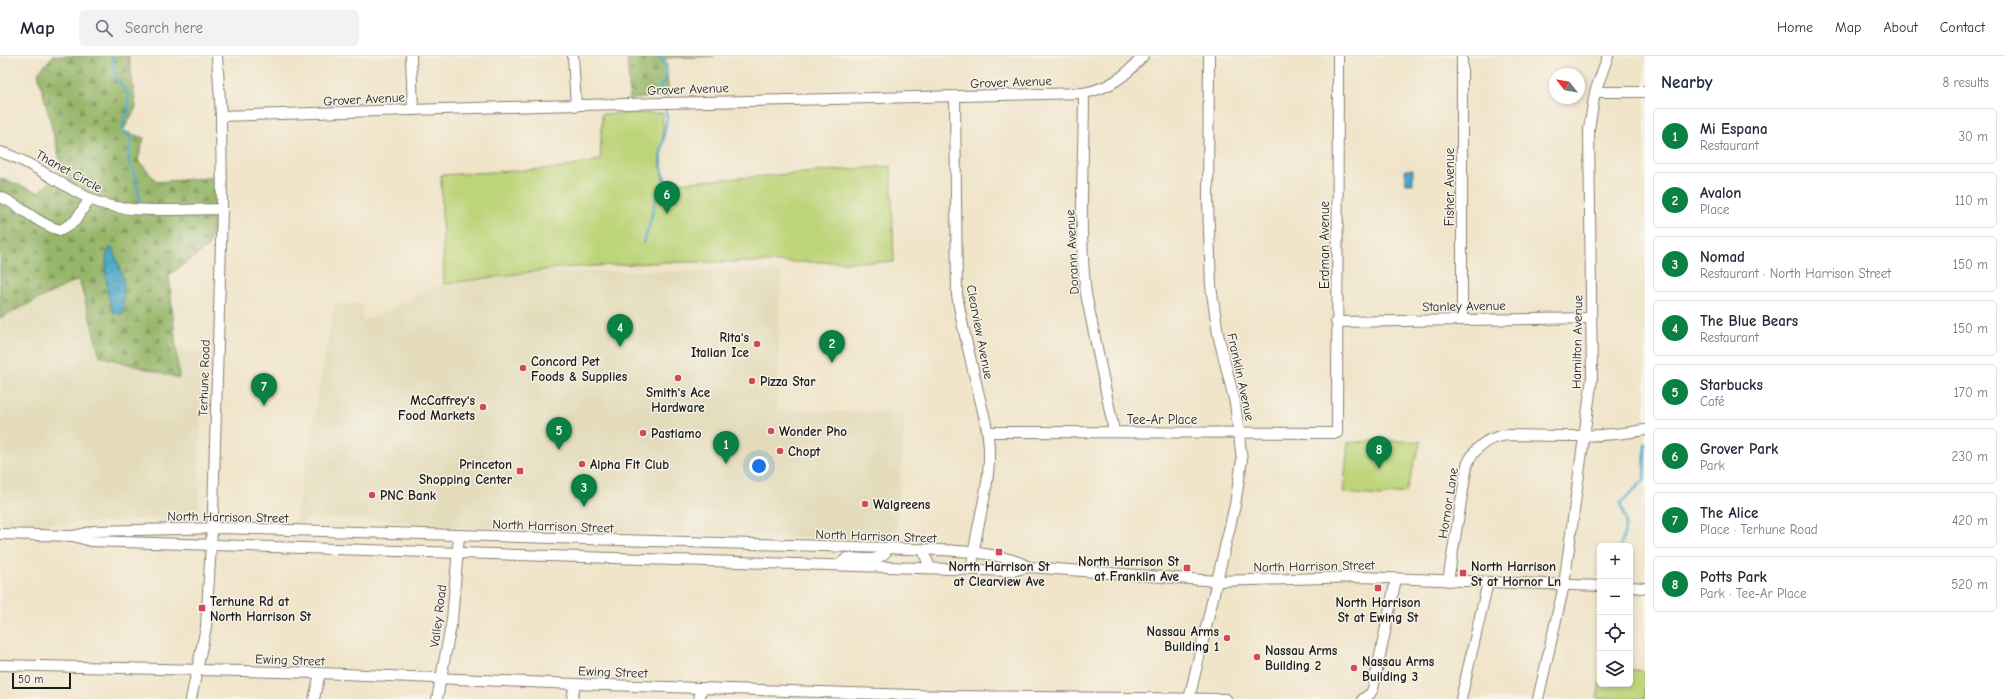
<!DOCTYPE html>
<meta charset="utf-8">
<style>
:root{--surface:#fff;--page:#f2f2f3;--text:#1f2937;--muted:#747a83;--line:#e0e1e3;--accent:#0b8043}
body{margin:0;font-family:"Comic Neue",sans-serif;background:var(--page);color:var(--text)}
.controls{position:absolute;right:12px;bottom:12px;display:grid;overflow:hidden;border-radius:6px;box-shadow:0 2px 6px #0003}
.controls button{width:36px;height:36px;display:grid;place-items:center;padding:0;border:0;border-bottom:1px solid var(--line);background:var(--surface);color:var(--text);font:20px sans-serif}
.compass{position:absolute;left:1549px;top:12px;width:36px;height:36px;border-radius:50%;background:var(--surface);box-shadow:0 2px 6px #0003;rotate:301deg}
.scale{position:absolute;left:12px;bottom:10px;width:59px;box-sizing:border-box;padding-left:4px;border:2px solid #1c1c1c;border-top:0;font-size:11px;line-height:14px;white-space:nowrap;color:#1c1c1c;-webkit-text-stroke:3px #f7f3e8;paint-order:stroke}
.you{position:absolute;left:759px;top:410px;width:14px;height:14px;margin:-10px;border:3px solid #fff;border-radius:50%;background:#1a73e8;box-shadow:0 0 0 6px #1a73e833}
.badge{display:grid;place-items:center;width:26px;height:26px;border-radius:50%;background:var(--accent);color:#fff;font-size:13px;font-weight:700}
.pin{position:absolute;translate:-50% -33px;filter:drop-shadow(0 1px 2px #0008)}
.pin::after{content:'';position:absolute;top:21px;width:14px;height:12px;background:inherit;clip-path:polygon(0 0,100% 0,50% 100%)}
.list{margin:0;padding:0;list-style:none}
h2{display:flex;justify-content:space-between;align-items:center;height:52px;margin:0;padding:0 16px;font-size:17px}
h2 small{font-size:13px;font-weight:400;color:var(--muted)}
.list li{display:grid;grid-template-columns:26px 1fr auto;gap:12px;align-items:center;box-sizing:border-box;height:56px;margin:0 8px 8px;padding:0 8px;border:1px solid var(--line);border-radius:6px}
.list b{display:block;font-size:15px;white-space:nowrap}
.list p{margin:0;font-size:13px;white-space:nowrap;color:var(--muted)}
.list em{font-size:13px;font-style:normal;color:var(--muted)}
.icon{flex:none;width:22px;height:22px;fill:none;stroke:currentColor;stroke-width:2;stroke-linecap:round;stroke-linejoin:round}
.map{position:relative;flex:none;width:1645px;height:643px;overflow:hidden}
header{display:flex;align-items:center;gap:24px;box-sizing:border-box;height:56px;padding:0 20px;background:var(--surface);border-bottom:1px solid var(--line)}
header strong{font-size:19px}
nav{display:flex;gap:22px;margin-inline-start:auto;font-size:14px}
.search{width:280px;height:36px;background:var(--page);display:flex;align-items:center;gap:10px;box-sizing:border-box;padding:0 14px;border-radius:6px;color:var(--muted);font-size:15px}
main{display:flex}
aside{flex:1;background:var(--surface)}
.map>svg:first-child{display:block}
.built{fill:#e3dbba}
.forest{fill:url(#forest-firs);stroke:#596942}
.park{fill:#bdd479;stroke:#6c784a}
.water{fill:url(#water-waves);stroke:#336272}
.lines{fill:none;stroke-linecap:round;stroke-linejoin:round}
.stream{stroke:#4aa8c8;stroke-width:2.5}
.minor-casing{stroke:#868072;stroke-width:12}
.minor{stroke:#fff;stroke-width:10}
.poi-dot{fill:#d1495b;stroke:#f7f3e8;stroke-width:1.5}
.labels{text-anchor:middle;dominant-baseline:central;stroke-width:3;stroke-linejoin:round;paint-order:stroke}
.street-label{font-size:13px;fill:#1c1c1c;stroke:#f7f3e8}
.poi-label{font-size:13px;font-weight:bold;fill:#1c1c1c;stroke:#f7f3e8;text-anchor:start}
</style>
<header>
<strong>Map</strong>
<div class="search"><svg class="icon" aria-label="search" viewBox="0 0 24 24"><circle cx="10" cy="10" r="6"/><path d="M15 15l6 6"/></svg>Search here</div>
<nav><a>Home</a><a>Map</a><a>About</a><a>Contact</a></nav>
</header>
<main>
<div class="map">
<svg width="1645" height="643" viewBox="0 0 1645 643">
<defs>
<pattern id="forest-firs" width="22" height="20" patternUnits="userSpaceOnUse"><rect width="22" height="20" fill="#96b669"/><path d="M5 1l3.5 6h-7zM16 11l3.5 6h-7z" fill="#7a9356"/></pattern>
<pattern id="water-waves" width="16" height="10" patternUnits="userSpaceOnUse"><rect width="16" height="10" fill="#4aa8c8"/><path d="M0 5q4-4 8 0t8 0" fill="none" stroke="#3d88a2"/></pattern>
</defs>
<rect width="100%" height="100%" fill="#f7f3e8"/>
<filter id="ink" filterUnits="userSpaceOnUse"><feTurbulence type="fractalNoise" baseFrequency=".025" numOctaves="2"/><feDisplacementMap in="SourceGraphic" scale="8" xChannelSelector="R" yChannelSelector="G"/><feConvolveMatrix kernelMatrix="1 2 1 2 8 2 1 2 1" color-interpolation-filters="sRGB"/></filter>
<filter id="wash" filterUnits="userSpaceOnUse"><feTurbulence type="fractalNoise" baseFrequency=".012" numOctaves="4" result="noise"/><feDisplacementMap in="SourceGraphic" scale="16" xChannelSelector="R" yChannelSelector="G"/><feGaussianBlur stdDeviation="0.9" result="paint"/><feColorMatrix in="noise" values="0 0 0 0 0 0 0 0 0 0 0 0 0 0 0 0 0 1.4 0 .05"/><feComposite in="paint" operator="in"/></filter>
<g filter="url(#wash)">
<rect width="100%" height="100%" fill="#f0e4c9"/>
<g class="built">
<polygon points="75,203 114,286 203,297 198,461 76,467 0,467 0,248"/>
<polygon points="640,215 781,216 777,354 905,356 896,481 883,484 412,470 407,465 309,461 304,467 294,466 335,248 362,248 362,266 444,228 546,216"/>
</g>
<g class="forest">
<polygon points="53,0 129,0 136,51 123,75 144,82 138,104 157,126 223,120 222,144 208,191 169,219 179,322 100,300 79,223 0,262 0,122 38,136 63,116 38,17"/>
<polygon points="627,0 715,0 665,2 669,40 630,43"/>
</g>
<g class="park">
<polygon points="663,57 662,122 675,127 891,110 894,206 668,206 561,212 444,228 441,119 562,112 600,104 602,58"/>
<polygon points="1369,385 1421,385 1406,436 1380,440 1343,437 1348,387"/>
<polygon points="1630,613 1645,616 1645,643 1597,643 1600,626 1600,628 1630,628"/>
</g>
<g class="water">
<polygon points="1405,114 1413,114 1413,128 1406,128"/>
<path d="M109 192H113L124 225 123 257 120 259 112 255C107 238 102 208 109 192Z"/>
</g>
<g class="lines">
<g class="stream">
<polyline points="112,0 116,23 128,36 129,53 123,68 123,75 132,82 128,104 133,116 141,145"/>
<polyline points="656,0 666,8 667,20 658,34 660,41"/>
<path d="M643 187C653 166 652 143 665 123L660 105 667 61 665 53"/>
<path d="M1620 490C1627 472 1628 466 1620 448L1644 424 1645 388"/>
</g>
</g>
</g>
<g filter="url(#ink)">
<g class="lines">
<defs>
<g id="minor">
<polyline points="411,0 413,54"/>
<polyline points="573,0 576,50"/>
<polyline points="1462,0 1462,263"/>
<polyline points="1595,36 1645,36"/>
<path d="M1084 37C1084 104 1078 172 1086 238L1114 375"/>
<path d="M955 41 957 239C962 270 970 300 977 331 982 352 989 374 989 396 990 436 974 474 972 513"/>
<path d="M221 60 539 50 1084 37C1110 32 1126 20 1143 0"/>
<path d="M0 96C37 107 65 134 100 147 131 158 188 153 222 153"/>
<path d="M0 141C21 149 38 169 61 174L75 165 90 142"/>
<polyline points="1336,266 1591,262"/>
<polyline points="988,376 1337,377 1338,0"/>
<path d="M0 478 73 480 94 475 223 472 888 492C929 495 993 491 1029 511"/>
<polyline points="73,480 91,485 1012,515 1029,511 1217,525 1360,521 1600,530"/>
<polyline points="923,494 930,512"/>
<path d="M839 509 847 502C861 502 882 508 888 492"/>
<path d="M1448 525 1467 409C1475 390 1489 380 1510 379 1555 380 1600 382 1645 374"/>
<polyline points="1630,531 1645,532"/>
<polyline points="0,609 320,617 575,628 945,640 1226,643"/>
<polyline points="191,643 206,571 213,456 222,153 221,60 217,0"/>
<polyline points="314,643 320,617"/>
<polyline points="437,643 452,564 459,480"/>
<polyline points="572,643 575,628"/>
<polyline points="699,643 702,632"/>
<polyline points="1189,643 1235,449 1242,404 1235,347 1218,278 1211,230 1208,146 1209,0"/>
<polyline points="1363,643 1370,638 1373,633 1396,523"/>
<polyline points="1461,643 1488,526"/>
<polyline points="1538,643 1564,529 1592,322 1589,73 1595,36 1608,0"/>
</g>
</defs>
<use href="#minor" class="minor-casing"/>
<use href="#minor" class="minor"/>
</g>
</g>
<g class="poi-dot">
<circle cx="757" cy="288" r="4"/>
<circle cx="523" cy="312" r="4"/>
<circle cx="678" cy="322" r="4"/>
<circle cx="752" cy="325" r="4"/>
<circle cx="483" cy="351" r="4"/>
<circle cx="771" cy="375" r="4"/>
<circle cx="643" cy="377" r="4"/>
<circle cx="780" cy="395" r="4"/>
<circle cx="582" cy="408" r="4"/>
<rect x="516" y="411" width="8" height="8" rx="2"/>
<circle cx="372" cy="439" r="4"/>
<circle cx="865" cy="448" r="4"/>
<rect x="995" y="492" width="8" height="8" rx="2"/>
<rect x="1183" y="508" width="8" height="8" rx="2"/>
<rect x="1459" y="513" width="8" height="8" rx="2"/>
<rect x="1374" y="528" width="8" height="8" rx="2"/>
<rect x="198" y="548" width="8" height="8" rx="2"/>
<circle cx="1227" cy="582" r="4"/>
<circle cx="1257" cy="601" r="4"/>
<circle cx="1354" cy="612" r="4"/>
</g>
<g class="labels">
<g class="street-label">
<text transform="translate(1011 26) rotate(-2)">Grover Avenue</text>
<text transform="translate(688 33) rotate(-2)">Grover Avenue</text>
<text transform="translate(364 43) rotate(-3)">Grover Avenue</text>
<text transform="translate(69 115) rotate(29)">Thanet Circle</text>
<text transform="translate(1449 131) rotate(-90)">Fisher Avenue</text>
<text transform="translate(1324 189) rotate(-90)">Erdman Avenue</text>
<text transform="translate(1072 196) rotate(-93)">Dorann Avenue</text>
<text transform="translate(1464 250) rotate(-1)">Stanley Avenue</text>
<text transform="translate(980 276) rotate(79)">Clearview Avenue</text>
<text transform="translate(1577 286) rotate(-89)">Hamilton Avenue</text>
<text transform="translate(1241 321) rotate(78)">Franklin Avenue</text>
<text transform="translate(204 322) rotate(-88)">Terhune Road</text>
<text x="1162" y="363">Tee-Ar Place</text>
<text transform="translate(1448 447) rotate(-81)">Hornor Lane</text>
<text transform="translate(228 461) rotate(1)">North Harrison Street</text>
<text transform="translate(553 470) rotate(2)">North Harrison Street</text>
<text transform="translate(876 480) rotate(2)">North Harrison Street</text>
<text transform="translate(1314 510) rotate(-1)">North Harrison Street</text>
<text transform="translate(438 560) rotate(-83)">Valley Road</text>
<text transform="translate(290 604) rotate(2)">Ewing Street</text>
<text transform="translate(613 616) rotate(2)">Ewing Street</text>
</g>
<g class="poi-label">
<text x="749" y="281" text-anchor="end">Rita's<tspan x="749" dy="15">Italian Ice</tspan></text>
<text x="531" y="305">Concord Pet<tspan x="531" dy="15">Foods &amp; Supplies</tspan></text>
<text x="760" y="325">Pizza Star</text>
<text x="678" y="336" text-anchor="middle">Smith's Ace<tspan x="678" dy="15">Hardware</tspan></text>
<text x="475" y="344" text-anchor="end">McCaffrey's<tspan x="475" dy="15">Food Markets</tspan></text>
<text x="779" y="375">Wonder Pho</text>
<text x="651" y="377">Pastiamo</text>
<text x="788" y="395">Chopt</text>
<text x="512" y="408" text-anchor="end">Princeton<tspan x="512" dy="15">Shopping Center</tspan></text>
<text x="590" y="408">Alpha Fit Club</text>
<text x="380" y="439">PNC Bank</text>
<text x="873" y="448">Walgreens</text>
<text x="1179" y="505" text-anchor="end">North Harrison St<tspan x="1179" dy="15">at Franklin Ave</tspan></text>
<text x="999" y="510" text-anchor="middle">North Harrison St<tspan x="999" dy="15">at Clearview Ave</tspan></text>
<text x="1471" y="510">North Harrison<tspan x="1471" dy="15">St at Hornor Ln</tspan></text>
<text x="210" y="545">Terhune Rd at<tspan x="210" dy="15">North Harrison St</tspan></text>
<text x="1378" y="546" text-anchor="middle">North Harrison<tspan x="1378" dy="15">St at Ewing St</tspan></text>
<text x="1219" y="575" text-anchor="end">Nassau Arms<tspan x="1219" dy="15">Building 1</tspan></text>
<text x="1265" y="594">Nassau Arms<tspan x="1265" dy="15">Building 2</tspan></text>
<text x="1362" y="605">Nassau Arms<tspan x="1362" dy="15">Building 3</tspan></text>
</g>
</g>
</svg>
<div class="controls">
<button>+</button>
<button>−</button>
<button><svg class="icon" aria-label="locate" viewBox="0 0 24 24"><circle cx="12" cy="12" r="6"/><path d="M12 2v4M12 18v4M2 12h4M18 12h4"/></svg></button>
<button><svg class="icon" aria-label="layers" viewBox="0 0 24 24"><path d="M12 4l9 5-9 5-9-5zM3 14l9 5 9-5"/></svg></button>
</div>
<svg class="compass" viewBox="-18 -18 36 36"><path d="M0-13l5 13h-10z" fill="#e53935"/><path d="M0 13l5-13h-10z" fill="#747a83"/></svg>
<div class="scale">50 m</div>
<div class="you"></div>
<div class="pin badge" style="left:726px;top:408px">1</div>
<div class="pin badge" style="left:832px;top:307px">2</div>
<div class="pin badge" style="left:584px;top:451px">3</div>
<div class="pin badge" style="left:620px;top:291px">4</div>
<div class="pin badge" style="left:559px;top:394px">5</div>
<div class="pin badge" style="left:667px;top:158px">6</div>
<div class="pin badge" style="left:264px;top:350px">7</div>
<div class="pin badge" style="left:1379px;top:413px">8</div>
</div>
<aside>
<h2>Nearby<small>8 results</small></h2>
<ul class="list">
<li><span class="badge">1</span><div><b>Mi Espana</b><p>Restaurant</p></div><em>30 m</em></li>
<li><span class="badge">2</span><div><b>Avalon</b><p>Place</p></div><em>110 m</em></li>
<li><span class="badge">3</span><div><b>Nomad</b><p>Restaurant · North Harrison Street</p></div><em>150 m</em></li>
<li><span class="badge">4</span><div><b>The Blue Bears</b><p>Restaurant</p></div><em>150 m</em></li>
<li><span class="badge">5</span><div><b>Starbucks</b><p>Café</p></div><em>170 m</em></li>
<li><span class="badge">6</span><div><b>Grover Park</b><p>Park</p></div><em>230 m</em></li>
<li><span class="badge">7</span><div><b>The Alice</b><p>Place · Terhune Road</p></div><em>420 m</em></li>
<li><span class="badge">8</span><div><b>Potts Park</b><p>Park · Tee-Ar Place</p></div><em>520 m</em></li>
</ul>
</aside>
</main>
